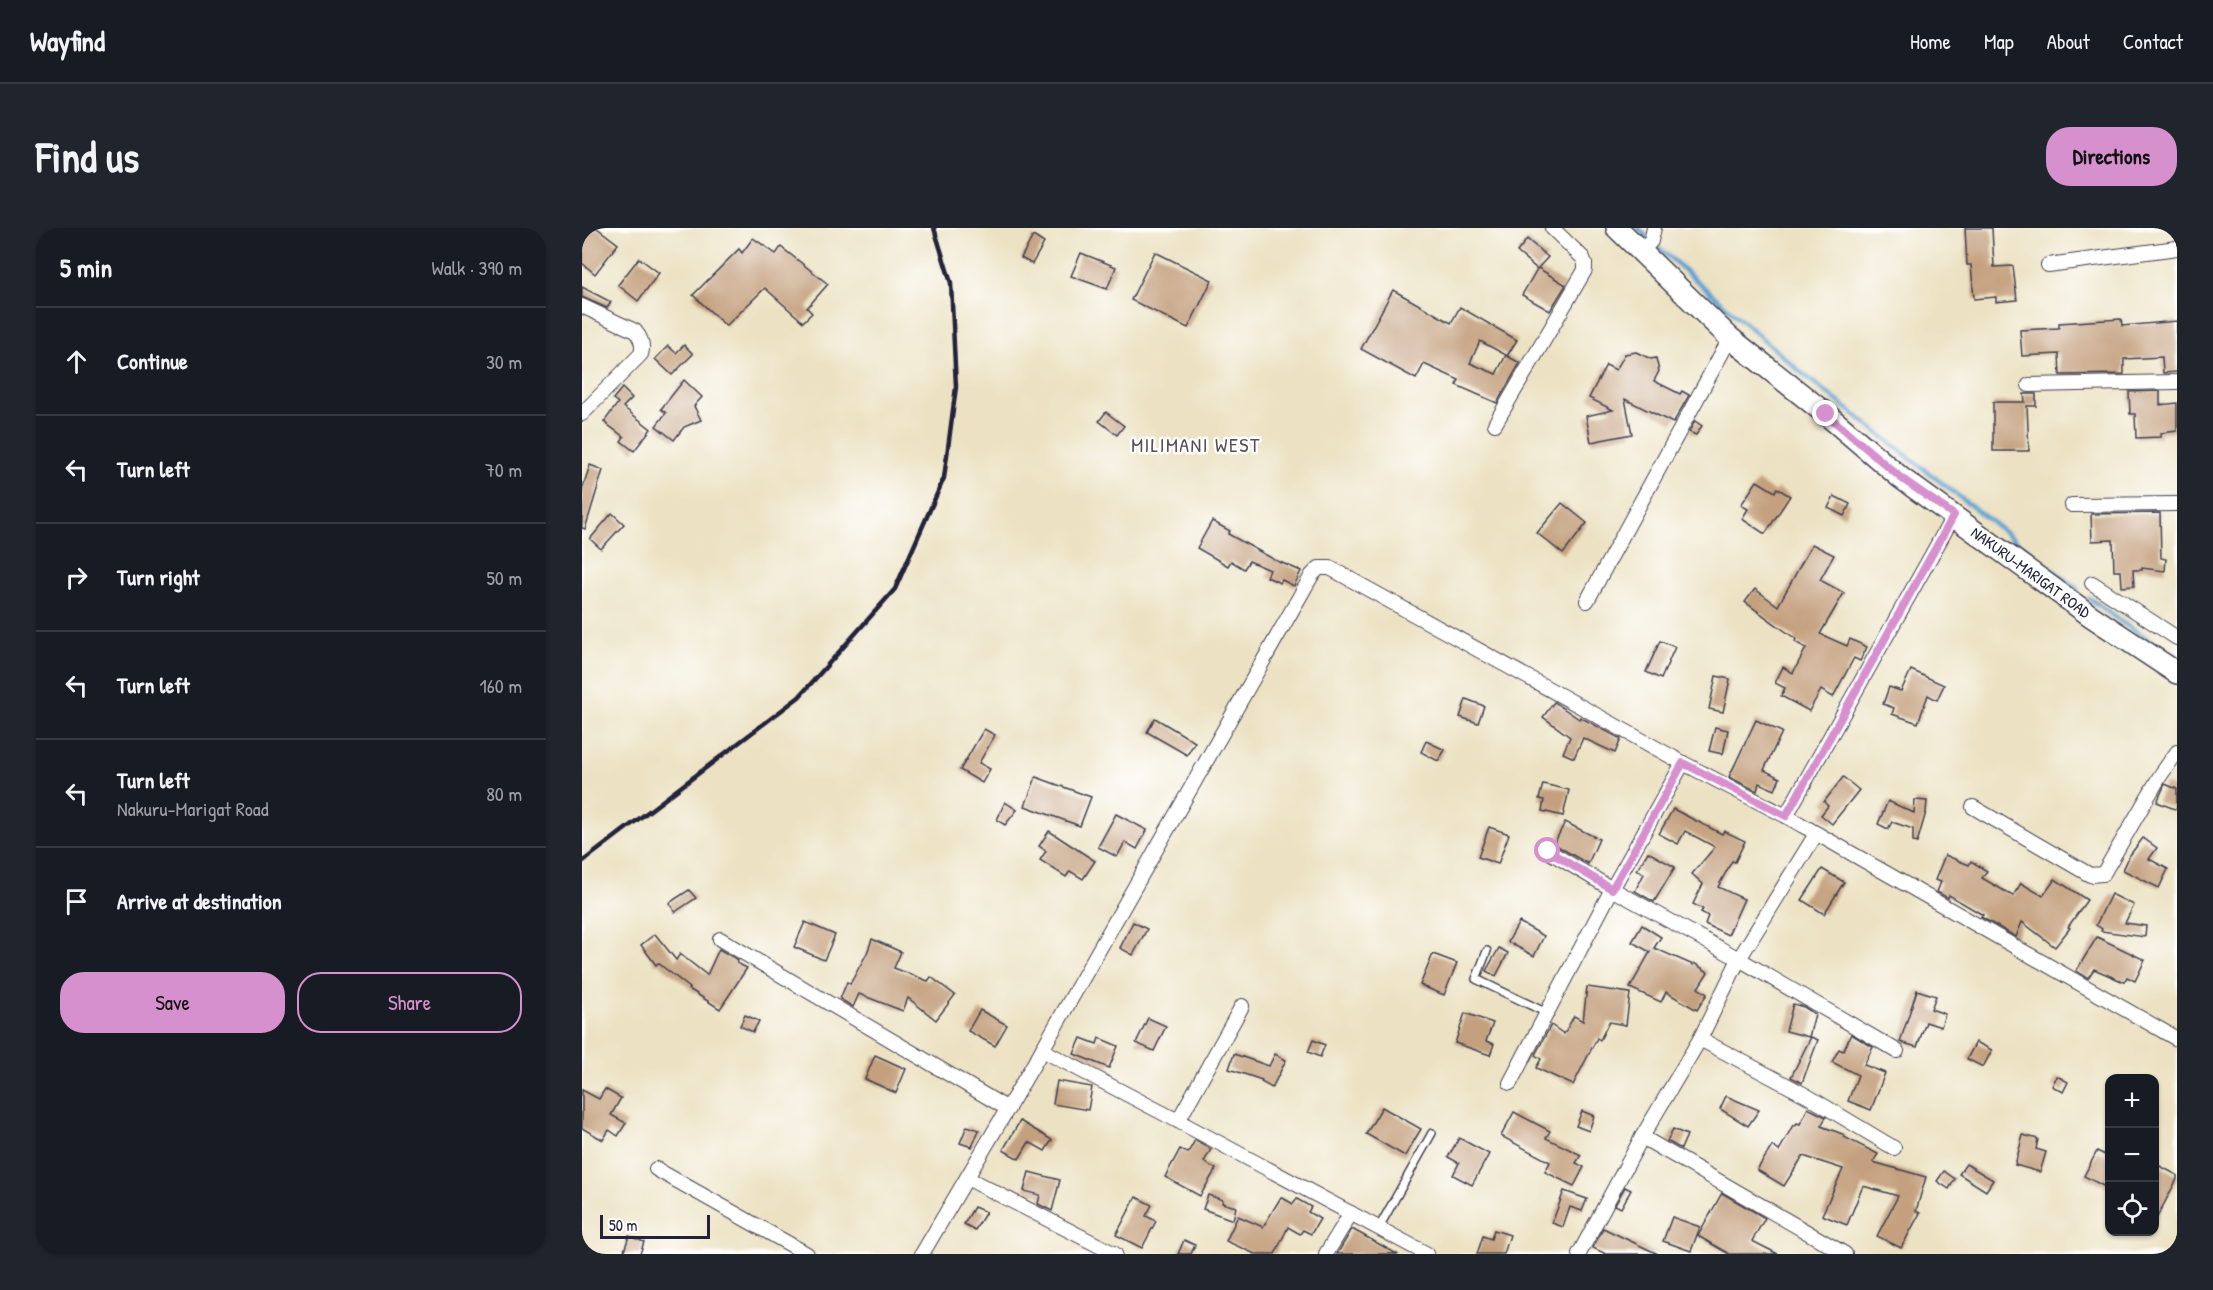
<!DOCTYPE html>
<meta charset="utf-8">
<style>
:root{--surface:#171b24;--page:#20242c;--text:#f1f3f6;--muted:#9ea1a6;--line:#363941;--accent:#d690ce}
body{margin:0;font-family:"Patrick Hand",sans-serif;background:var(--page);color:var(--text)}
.controls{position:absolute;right:18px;bottom:18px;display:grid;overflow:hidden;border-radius:12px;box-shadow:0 2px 4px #0004}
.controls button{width:54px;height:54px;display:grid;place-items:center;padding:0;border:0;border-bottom:2px solid var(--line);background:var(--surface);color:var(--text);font:30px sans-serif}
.scale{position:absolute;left:18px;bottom:15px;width:110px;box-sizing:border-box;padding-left:6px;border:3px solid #22223b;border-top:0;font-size:16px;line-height:21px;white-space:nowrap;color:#22223b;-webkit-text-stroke:4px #fff;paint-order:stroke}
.stop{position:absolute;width:18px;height:18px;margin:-14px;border:4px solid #d690ce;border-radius:50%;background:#fff}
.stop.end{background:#d690ce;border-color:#fff;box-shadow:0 2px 6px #0008}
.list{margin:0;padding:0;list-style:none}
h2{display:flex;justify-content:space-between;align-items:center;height:78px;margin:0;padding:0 24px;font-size:26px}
h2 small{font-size:20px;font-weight:400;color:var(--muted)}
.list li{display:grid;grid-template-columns:39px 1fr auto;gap:18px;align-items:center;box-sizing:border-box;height:108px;padding:0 24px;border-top:2px solid var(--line)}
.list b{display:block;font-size:22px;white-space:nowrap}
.list p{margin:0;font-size:20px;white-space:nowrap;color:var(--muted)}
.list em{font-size:20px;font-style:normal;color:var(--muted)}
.actions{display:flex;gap:12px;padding:18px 24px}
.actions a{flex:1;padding:14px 0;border:2px solid var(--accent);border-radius:24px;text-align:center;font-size:21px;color:var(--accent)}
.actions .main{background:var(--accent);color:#111}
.icon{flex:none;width:33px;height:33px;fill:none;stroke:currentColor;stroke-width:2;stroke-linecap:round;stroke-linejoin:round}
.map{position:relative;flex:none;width:1595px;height:1026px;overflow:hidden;border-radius:24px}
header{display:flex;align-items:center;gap:36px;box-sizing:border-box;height:84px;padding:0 30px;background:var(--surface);border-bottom:2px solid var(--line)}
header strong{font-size:28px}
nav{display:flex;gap:33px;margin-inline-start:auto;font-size:21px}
.intro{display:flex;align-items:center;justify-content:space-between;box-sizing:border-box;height:144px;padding:0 36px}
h1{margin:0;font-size:42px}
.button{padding:15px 27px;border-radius:24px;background:var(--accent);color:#111;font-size:21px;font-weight:700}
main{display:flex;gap:36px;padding:0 36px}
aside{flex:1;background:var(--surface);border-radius:24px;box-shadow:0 2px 4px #0004}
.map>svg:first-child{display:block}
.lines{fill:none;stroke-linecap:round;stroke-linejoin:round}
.stream{stroke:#5ea1d2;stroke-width:4.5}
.building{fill:#c4a07e;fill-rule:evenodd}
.service-casing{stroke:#403f4f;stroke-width:10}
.minor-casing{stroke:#403f4f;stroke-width:16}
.primary-casing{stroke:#403f4f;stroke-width:24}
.service{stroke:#fff;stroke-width:7}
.minor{stroke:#fff;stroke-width:14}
.primary{stroke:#fff;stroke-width:21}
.rail{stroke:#22223b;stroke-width:4.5}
.route{stroke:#d690ce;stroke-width:8}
.labels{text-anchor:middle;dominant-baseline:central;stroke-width:5;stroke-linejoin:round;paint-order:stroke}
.street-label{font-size:16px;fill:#22223b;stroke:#fff}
.quarter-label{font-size:20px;letter-spacing:1.5px;fill:#5b4e52;stroke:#fff}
</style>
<header>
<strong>Wayfind</strong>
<nav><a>Home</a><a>Map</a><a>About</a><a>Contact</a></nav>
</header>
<div class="intro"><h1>Find us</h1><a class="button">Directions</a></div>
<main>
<aside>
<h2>5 min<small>Walk · 390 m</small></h2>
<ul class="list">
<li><svg class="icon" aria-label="ahead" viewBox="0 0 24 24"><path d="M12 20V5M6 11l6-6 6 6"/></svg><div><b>Continue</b></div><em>30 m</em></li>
<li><svg class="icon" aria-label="left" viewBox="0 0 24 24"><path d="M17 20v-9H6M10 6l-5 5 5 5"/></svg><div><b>Turn left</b></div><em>70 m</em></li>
<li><svg class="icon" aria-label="right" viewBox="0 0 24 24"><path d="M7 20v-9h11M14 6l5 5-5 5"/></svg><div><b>Turn right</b></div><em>50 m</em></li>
<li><svg class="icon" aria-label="left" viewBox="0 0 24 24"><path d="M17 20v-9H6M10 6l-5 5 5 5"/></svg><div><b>Turn left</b></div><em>160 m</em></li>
<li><svg class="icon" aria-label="left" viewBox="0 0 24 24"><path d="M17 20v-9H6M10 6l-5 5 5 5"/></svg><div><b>Turn left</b><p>Nakuru-Marigat Road</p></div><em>80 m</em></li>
<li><svg class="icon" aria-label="arrive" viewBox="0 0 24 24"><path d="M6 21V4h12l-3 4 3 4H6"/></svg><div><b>Arrive at destination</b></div></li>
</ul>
<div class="actions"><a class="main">Save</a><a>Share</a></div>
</aside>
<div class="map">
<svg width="1595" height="1026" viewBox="0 0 1595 1026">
<rect width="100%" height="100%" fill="#fff"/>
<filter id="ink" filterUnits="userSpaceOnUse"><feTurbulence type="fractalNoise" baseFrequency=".0167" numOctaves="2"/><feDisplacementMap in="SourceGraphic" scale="12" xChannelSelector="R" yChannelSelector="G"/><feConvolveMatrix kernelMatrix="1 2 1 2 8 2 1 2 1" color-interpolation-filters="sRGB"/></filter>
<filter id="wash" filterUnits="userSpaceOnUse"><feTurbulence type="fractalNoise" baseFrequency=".008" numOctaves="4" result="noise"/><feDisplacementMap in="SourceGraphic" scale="24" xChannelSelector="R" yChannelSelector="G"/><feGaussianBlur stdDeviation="1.35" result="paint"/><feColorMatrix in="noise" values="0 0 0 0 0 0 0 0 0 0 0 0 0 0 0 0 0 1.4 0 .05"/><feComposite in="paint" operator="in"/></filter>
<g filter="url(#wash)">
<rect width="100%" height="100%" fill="#ece2c3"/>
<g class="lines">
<g class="stream">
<polyline points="1056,0 1065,9"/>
<polyline points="1076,19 1221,146 1495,361"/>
<polyline points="1507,370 1544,397 1595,429"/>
</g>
</g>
<g id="blocks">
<g class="building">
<polygon points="0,0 15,0 36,16 13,46 0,35"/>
<polygon points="1383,0 1410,0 1412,39 1431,38 1435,72 1414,74 1414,69 1392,71 1389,37 1385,37"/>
<polygon points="451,8 462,15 450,36 439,30"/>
<polygon points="171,10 194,26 199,19 246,56 225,80 230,85 221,94 183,60 144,98 111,67 157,21 160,25"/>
<polygon points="945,11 966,29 956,40 984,57 968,83 940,67 955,41 935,24"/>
<polygon points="573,24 630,52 606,100 549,72"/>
<polygon points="499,25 534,39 525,61 489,48"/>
<polygon points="57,30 77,45 56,73 36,57"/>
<polygon points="0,59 29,74 25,80 0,69"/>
<path d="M811 62 869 95 878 79 935 112 925 128 938 135 915 175 874 157 877 152 842 136 834 151 779 121ZM898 113 924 127 914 146 888 135Z"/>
<polygon points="1539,91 1540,98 1595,93 1595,144 1581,145 1580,129 1542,131 1542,146 1478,147 1477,126 1440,128 1438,102 1477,100 1477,95"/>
<polygon points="102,117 111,126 90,147 73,131 86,118 94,125"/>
<polygon points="1054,124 1069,131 1074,130 1077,143 1072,153 1098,166 1100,163 1107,167 1091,195 1043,171 1050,206 1009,214 1004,188 1031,182 1007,170 1024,137 1034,142 1043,126"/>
<polygon points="102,152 120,169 112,178 119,192 102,199 92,212 74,198 84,185 79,181"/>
<polygon points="40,160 50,170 41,179 69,201 52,223 39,213 42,209 22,194 36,175 31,171"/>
<polygon points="1578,163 1578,177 1595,175 1595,203 1579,205 1579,209 1554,210 1553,186 1548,186 1547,164"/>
<polygon points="1442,166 1454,166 1454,178 1445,178 1447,223 1411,223 1411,174 1443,174"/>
<polygon points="524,184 542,198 535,207 517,193"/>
<polygon points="1113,193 1120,198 1114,207 1107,204"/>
<polygon points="8,237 21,242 3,301 0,300 0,262"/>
<polygon points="1175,253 1193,264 1195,260 1208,268 1183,306 1160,291 1166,281 1159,277"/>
<polygon points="1252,268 1268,276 1262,288 1246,280"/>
<polygon points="980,275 1005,295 981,326 955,305"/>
<polygon points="30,285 42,296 19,321 8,311"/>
<polygon points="1578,285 1579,330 1584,331 1583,343 1560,340 1560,342 1551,342 1552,358 1540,359 1539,343 1532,343 1531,312 1510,313 1509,286"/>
<polygon points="630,293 648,303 646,306 693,332 719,343 712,358 700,352 698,355 685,349 688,342 667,333 662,341 649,333 646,338 615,320"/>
<polygon points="1230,316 1252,327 1238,352 1262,365 1238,406 1265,418 1268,411 1285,419 1278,433 1272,430 1251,469 1239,462 1227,483 1199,468 1203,460 1193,455 1201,439 1211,445 1224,420 1213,414 1214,411 1163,374 1173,361 1196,378"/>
<polygon points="1078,413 1093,419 1079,451 1064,444"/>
<polygon points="1329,442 1362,457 1355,472 1346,467 1336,495 1310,486 1312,480 1301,476 1307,459 1319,463"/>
<polygon points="1134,448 1148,451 1141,484 1127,481"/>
<polygon points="884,471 902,478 896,495 878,489"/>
<polygon points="972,474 997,491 998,489 1039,511 1033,525 1001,510 992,530 981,525 988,509 961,489"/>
<polygon points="573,490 613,514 605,527 565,504"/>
<polygon points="1174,492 1200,504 1182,542 1198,550 1193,562 1177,555 1175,563 1147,549"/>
<polygon points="1133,499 1146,502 1141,526 1127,523"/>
<polygon points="402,501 413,507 397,535 408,541 400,555 378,542"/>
<polygon points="844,513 863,522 856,533 839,524"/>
<polygon points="454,549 509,569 498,598 443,578"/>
<polygon points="1261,549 1277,562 1250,596 1239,587 1246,578 1242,574"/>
<polygon points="961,556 987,562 981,588 960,583 962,572 957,571"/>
<polygon points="1583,556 1595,561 1595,582 1575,574"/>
<polygon points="1333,572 1345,573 1344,584 1335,615 1331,614 1331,601 1310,594 1306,601 1296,596 1306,573 1332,585"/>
<polygon points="423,574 435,582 423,597 415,592"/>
<polygon points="1091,581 1140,606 1142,603 1163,613 1153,634 1150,633 1136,659 1162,671 1146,707 1123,696 1126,688 1119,684 1121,681 1111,676 1121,656 1110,646 1133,619 1103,603 1096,616 1077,606"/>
<polygon points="534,586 565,602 555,621 543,614 535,629 516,619"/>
<polygon points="983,594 1017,611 1006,636 972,616"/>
<polygon points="907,599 927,606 916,636 896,629"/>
<polygon points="467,603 513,633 501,651 488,643 484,649 458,632 464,623 457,618"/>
<polygon points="1561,610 1575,620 1567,631 1586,641 1577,660 1541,642 1548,627"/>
<polygon points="1066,624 1093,639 1072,674 1053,663 1062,646 1055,642"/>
<polygon points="1363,627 1387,637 1389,633 1405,643 1400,650 1431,668 1439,655 1461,668 1473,651 1505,672 1486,699 1488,700 1473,719 1440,694 1434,709 1399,689 1401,687 1367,667 1366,670 1355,664 1359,654 1353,652"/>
<polygon points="1240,641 1262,654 1242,686 1220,672"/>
<polygon points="107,662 114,670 93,684 87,675"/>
<polygon points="1529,666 1552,677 1543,695 1564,698 1563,709 1519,703 1520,701 1514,697"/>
<polygon points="223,694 253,707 242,732 212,719"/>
<polygon points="551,694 565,701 551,727 538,720"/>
<polygon points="937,694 962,708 952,728 926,714"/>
<polygon points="1060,697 1079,709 1072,720 1111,737 1112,735 1126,744 1116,760 1125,766 1115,782 1084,764 1079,774 1048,760 1068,724 1050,714"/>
<polygon points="73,706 94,732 98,726 125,747 137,721 156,732 155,735 165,740 138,781 107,761 108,760 76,735 74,737 59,717"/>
<polygon points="1515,709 1563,732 1553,753 1545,749 1542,754 1512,741 1506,750 1494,743"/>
<polygon points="290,711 319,724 312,740 346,753 349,749 373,767 354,792 326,770 321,783 277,766 271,779 258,771 265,754 268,756 285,725"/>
<polygon points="917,720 926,725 914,748 904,743"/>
<polygon points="851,726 875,735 862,767 838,757"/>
<polygon points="1005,759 1048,765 1044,797 1027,794 1018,812 1015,810 991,857 954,840 959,831 953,827 969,797 982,806 992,788 1001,793"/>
<polygon points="1335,762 1354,768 1349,781 1363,786 1359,799 1344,794 1335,819 1318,814"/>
<polygon points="1211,776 1222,779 1233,786 1227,809 1204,803"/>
<polygon points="398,782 425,797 413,818 386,803"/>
<polygon points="883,785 911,795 904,813 912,816 908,827 873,815"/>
<polygon points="163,787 177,793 171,804 158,798"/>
<polygon points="566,790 584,798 572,823 554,815"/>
<polygon points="1269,806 1291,819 1282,837 1303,845 1289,882 1266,873 1276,847 1250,834 1257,821 1261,823"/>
<polygon points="1229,809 1236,812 1220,855 1209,849"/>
<polygon points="499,810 515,816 517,810 536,818 527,840 492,826"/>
<polygon points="731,812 743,817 738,829 726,824"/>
<polygon points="1394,814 1410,822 1401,839 1385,831"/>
<polygon points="652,826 687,838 693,826 704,832 690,860 679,854 680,852 647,841"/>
<polygon points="293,827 324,841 314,865 283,851"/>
<polygon points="1475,848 1486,854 1481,864 1470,858"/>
<polygon points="475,853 510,859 506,882 471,876"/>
<polygon points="23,861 39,870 29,887 44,895 36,908 27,902 21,912 0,900 0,862 17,871"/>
<polygon points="1144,868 1177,882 1166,898 1138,881"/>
<polygon points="800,879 839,901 823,928 784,906"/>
<polygon points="1226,880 1244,889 1239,898 1263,907 1262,909 1296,926 1291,934 1344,949 1334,983 1338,985 1319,1020 1295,1008 1316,968 1281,958 1265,997 1240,987 1261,941 1221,928 1202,958 1175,942 1190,918 1197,923 1211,897 1213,898 1215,895 1218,896"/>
<polygon points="1000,883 1012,888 1007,903 994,898"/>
<polygon points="932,884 968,903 964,910 999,927 994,935 1002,939 992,958 963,944 968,934 919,908"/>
<polygon points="438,893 470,912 463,923 447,914 437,931 421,922"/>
<polygon points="385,898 397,902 390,919 378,915"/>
<polygon points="1091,901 1105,907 1099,921 1085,913"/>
<polygon points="1441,907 1456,911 1454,921 1464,924 1458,944 1433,937"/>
<polygon points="877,910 907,926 890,957 871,947 877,935 866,929"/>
<polygon points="613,912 629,921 622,934 634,941 618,968 583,949 598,921 606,925"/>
<polygon points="1515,923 1527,929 1527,961 1502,948"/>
<polygon points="1572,935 1595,947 1595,951 1572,995"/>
<polygon points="1384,936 1411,952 1404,963 1377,946"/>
<polygon points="1362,943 1373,951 1367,961 1355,953"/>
<polygon points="447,944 478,952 470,983 456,976 458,967 442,963"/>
<polygon points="1043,959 1049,962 1039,980 1033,977"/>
<polygon points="982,963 1005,971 1000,983 988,979 981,999 970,995"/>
<polygon points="1140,965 1183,990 1170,1013 1196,1026 1147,1026 1116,1008"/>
<polygon points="626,967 641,972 640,975 654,979 651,992 621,981"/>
<polygon points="554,969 570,977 564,988 574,993 560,1020 534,1007"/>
<polygon points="699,969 711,976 715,971 729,979 726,984 738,991 729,1006 721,1002 718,1006 706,999 693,1026 673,1026 644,1013 656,988 681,999"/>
<polygon points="392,979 404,984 393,1002 382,996"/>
<polygon points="1090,989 1118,999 1109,1023 1081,1013"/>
<polygon points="1021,1000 1076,1026 1024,1026 1011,1020"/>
<polygon points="770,1001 815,1026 755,1026"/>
<polygon points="912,1002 928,1007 922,1026 895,1026 901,1008 909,1011"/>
<polygon points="47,1008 62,1014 58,1026 41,1026"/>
<polygon points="602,1012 613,1017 609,1026 596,1026"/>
</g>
</g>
</g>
<g filter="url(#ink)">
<use href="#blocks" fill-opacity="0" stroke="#403f4f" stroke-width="1.5"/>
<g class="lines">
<defs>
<g id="service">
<polyline points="905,723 894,751 965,785"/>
<polyline points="796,1001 850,905"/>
</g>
<g id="minor">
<polyline points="1059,24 1069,13 1072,0"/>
<polyline points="1466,37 1595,20"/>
<path d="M0 78 53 103C59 110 62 117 59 126L0 186"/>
<polyline points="1447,157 1595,154"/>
<polyline points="913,196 1003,42 1003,36 1001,30 970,0"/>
<polyline points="1490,277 1595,276"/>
<polyline points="1510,355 1595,410"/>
<polyline points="1005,373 1148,110"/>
<polyline points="1101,535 1030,661 1157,731 1118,811"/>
<polyline points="1391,579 1508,647 1521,646 1578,548 1595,524"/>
<polyline points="1204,588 1372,287"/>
<polyline points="1234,606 1157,731 1315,823"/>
<polyline points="138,711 426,881"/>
<polyline points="460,822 596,893 845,1026"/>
<polyline points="928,855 1030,661 966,623"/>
<polyline points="596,893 660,778"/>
<polyline points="1060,909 1263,1026"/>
<polyline points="74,941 225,1026"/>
<polyline points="385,950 533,1026"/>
<polyline points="340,1026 460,822 730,347 737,340 748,340 1101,535 1204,588 1595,811"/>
<polyline points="744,1026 769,985"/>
<polyline points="997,1026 1060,909 1118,811 1227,869 1312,920"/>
</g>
<polyline id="primary" points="1035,0 1148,110 1244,186 1319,250 1509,388 1595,445"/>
</defs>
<use href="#service" class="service-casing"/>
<use href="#minor" class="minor-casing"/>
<use href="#primary" class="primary-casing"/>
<use href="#service" class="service"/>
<use href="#minor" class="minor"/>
<use href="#primary" class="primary"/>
<polyline class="rail" points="0,634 217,469 313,361 362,250 374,159 369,55 352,0"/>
</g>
</g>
<g class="lines" filter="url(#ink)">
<polyline class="route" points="966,623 1030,661 1101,535 1204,588 1372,287 1319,250 1244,186"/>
</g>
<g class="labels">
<g class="street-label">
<text transform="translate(1449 344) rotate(36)">NAKURU-MARIGAT ROAD</text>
</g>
<g class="quarter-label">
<text x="614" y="216">MILIMANI WEST</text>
</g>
</g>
</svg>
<div class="controls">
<button>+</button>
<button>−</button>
<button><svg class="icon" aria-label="locate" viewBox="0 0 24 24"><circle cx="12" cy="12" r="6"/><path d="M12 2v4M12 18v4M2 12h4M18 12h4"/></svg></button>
</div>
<div class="scale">50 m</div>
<div class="stop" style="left:966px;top:623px"></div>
<div class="stop end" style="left:1244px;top:186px"></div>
</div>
</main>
